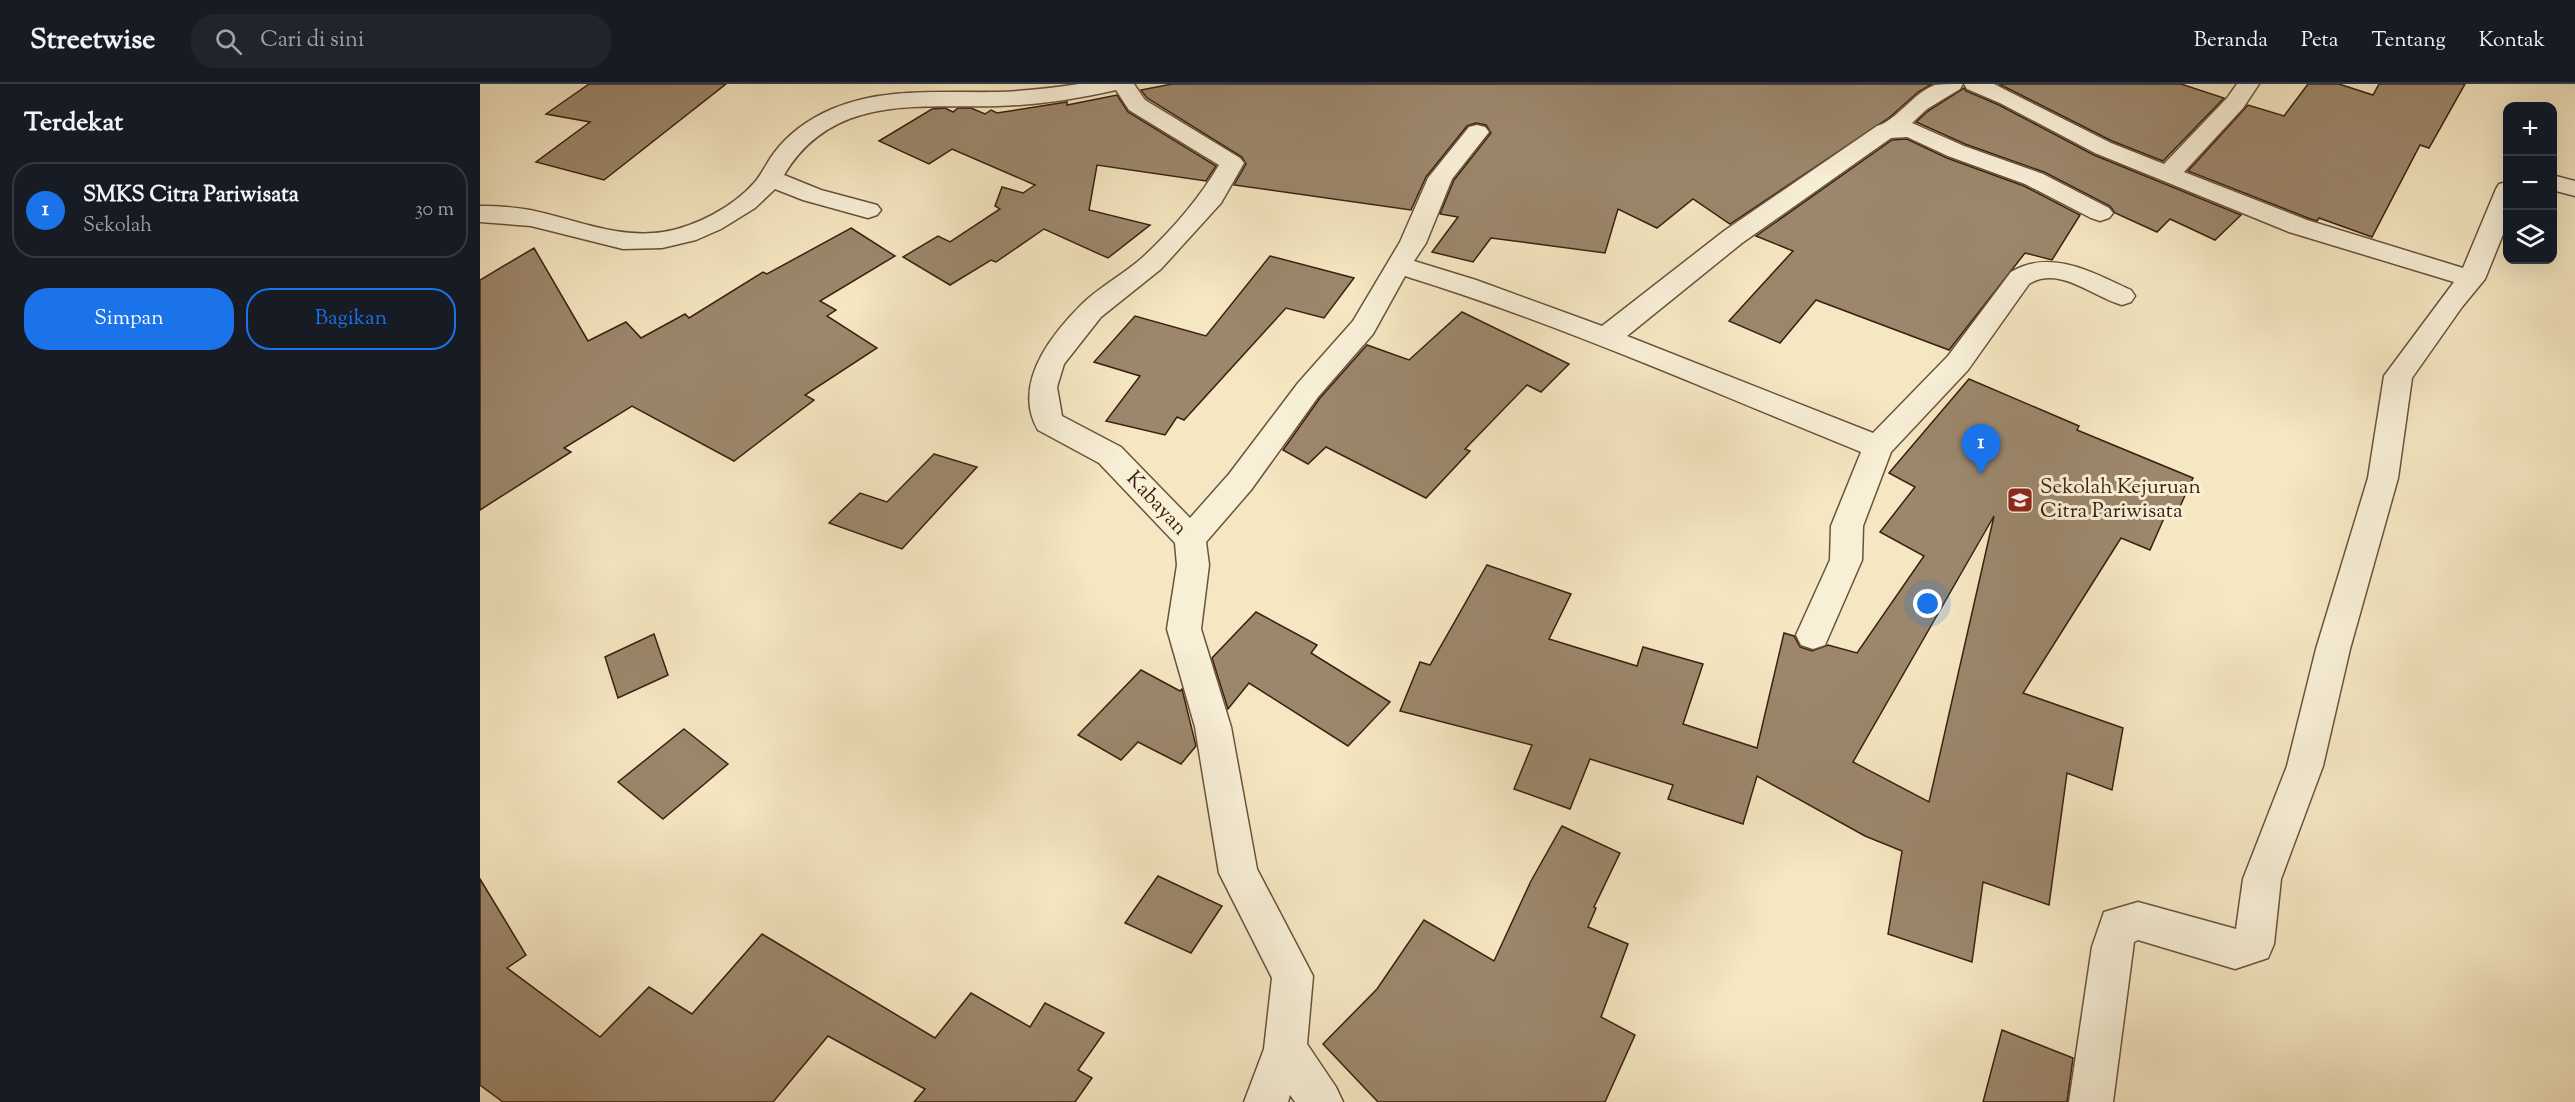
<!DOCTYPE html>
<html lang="id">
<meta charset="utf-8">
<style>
:root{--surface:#171b24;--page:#20242c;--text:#f1f3f6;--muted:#9ea1a6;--line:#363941;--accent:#1a73e8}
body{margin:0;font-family:"Sorts Mill Goudy",serif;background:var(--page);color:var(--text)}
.controls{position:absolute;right:18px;top:18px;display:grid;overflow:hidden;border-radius:12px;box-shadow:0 6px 24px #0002}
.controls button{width:54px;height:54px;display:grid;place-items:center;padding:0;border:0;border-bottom:2px solid var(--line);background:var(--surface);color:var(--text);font:30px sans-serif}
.you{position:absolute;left:1448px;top:520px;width:21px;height:21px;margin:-15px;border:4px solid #fff;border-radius:50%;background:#1a73e8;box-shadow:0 0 0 9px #1a73e833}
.badge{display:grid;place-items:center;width:39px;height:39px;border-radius:50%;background:var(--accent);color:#fff;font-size:20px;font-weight:700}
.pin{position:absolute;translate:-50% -50px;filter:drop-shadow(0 2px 3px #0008)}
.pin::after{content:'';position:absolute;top:32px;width:21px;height:18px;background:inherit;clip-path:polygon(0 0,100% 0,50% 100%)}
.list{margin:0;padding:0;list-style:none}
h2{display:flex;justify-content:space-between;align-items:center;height:78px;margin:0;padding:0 24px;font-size:26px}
h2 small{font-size:20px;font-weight:400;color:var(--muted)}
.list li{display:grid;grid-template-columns:39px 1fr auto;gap:18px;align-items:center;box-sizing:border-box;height:96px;margin:0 12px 12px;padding:0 12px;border:2px solid var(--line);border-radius:24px}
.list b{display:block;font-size:22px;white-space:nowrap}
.list p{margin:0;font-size:20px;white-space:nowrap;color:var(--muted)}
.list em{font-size:20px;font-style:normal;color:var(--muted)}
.actions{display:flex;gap:12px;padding:18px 24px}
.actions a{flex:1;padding:14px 0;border:2px solid var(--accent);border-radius:24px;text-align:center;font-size:21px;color:var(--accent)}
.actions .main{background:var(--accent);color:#fff}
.icon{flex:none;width:33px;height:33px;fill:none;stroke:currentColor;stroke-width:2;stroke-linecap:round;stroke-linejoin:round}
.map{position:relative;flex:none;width:2095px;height:1018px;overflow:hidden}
header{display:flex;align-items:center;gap:36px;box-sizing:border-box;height:84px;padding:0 30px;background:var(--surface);border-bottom:2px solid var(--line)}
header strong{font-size:28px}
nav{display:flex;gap:33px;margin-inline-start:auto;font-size:21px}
.search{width:420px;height:54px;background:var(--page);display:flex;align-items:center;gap:15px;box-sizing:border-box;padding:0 21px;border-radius:24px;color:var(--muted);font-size:22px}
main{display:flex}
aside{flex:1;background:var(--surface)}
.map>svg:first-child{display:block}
.building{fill:#9c876c;stroke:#3b200e;stroke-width:1.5;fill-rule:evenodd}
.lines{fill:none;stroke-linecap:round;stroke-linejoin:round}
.minor-casing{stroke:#6a523b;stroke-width:3}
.minor{fill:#f8efd7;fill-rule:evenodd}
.labels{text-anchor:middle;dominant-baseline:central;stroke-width:6;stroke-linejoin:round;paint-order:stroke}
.poi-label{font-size:21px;fill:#3b200e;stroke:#f8efd7;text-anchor:start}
.street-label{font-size:21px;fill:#3b200e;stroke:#f8efd7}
</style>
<header>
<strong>Streetwise</strong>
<div class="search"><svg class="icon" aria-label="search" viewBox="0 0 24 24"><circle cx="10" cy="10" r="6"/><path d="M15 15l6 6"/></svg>Cari di sini</div>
<nav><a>Beranda</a><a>Peta</a><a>Tentang</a><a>Kontak</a></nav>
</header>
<main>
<aside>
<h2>Terdekat<small></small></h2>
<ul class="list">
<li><span class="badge">1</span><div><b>SMKS Citra Pariwisata</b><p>Sekolah</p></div><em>30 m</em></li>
</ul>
<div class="actions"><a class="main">Simpan</a><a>Bagikan</a></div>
</aside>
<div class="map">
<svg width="2095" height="1018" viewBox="0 0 2095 1018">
<rect width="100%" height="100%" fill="#f5e7c2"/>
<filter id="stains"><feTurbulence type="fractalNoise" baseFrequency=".00333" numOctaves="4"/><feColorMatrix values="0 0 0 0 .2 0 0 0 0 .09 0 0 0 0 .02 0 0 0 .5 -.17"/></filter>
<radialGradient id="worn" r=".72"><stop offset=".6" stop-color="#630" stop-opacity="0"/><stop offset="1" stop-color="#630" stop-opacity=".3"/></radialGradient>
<g class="building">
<polygon points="109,0 246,0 124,96 56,78 110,38 66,30"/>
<polygon points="692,0 1452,0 1438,8 1410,33 1250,140 1213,115 1177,144 1138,125 1125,169 1011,154 993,178 952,168 978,133 960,130 974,96 1011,49 1006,41 996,39 987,42 946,93 931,126 754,101 766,80 762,73 667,14 661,6"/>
<polygon points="1519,0 1701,0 1744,14 1683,77 1632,57"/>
<polygon points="1828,0 1859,0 1893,11 1899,0 1985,0 1949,64 1940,61 1892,153 1839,134 1837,137 1828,134 1708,87 1768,21 1804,32"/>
<polygon points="1484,4 1486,7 1519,21 1614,71 1761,131 1735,156 1690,135 1677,148 1635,129 1630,122 1564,88 1485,60 1436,38 1448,27"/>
<polygon points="637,11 648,28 736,82 726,97 617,81 609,126 670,141 628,174 564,145 516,178 511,176 470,201 423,173 458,152 470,158 520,125 515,122 522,103 543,109 555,101 472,65 449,80 399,57 452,25 465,24 473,28 478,24 491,24 505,30 511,26 517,29 587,18 587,21"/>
<polygon points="1427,55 1467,74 1544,102 1600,131 1572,176 1545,169 1469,266 1336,216 1300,259 1249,237 1313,167 1276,152 1412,56"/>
<polygon points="371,144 415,172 340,217 356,226 347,232 397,264 325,311 334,316 254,377 152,322 84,364 91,368 0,426 0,196 54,164 108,257 146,238 161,254 205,230 209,234 283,188 287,190"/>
<polygon points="790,172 874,194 844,234 806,224 704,336 697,333 685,351 626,337 660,292 614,278 655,232 726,252"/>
<polygon points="982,228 1089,280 1061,308 1047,301 985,365 990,367 946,414 846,363 828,380 803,366 840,314 887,261 929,276"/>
<path d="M1489 295 1599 342 1597 346 1713 394 1697 429 1688 425 1670 466 1641 454 1543 609 1643 644 1632 706 1587 689 1569 821 1503 798 1492 878 1408 850 1422 767 1385 752 1277 692 1263 740 1188 715 1193 701 1110 675 1090 725 1034 705 1052 661 920 627 940 578 950 581 1007 481 1091 510 1069 555 1157 582 1163 563 1223 580 1203 640 1277 664 1304 549 1314 552 1320 563 1332 567 1348 561 1377 569 1444 472 1400 448 1435 403 1409 389ZM1514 432 1449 718 1373 678Z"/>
<polygon points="454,370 497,383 422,465 349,439 380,409 407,418"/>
<polygon points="776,528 837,561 831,569 910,618 868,662 769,599 748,625 732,574"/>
<polygon points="174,550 188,591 138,614 125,573"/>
<polygon points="661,586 700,607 702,605 716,662 701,680 658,658 641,676 598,651"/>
<polygon points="204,645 248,680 183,735 138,698"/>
<polygon points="1082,742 1140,769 1114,823 1116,824 1108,843 1148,860 1121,933 1155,951 1125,1018 898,1018 843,960 897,905 944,836 1014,877 1051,797"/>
<polygon points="678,792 742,822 711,869 645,839"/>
<polygon points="0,795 46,871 27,884 120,953 169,903 212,930 282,850 455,954 491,909 550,943 565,919 624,949 598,986 612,994 595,1018 434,1018 445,1005 348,952 293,1018 23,1018 0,1001"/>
<polygon points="1522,946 1593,974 1587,1018 1503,1018"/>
</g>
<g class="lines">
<defs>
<g id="minor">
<path d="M599 0H654L665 16 760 74 764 79 741 119 681 185 621 233 584 280 577 303 582 332 641 363 710 434 749 390 818 299 873 237 920 158 948 94 989 43 997 41 1005 43 1009 48 972 95 946 159 934 177 996 196 1122 242 1244 147 1397 42C1416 37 1433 9 1455 1 1462 0 1475 0 1483 0L1480 5 1447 25 1432 39 1484 62 1563 90 1629 124 1633 129 1629 134 1620 137 1611 134 1545 100 1468 72 1427 53 1411 54 1262 159 1147 252 1393 349 1468 272 1531 188C1571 164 1613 189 1651 206L1655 212 1651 218 1642 221C1613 213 1579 181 1549 200L1488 286 1411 368 1383 442 1382 476 1345 561 1333 565 1321 561 1316 551 1350 476 1351 442 1381 368C1230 307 1080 240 925 192L893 250 838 313 771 406 726 458 729 481 721 545 751 643 777 785 833 892 827 960 856 1003 863 1018H815L810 1011 808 1018H764L784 965 792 894 739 789 715 643 687 545 697 481 695 459 619 379 558 346C532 301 570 252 601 221 619 203 644 190 663 173 692 146 719 115 739 81L649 26 636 6C597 15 557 21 518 22 437 24 352 10 304 91L341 106 397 121 401 126 397 131 388 134 323 116 295 105 275 124 241 145 216 156 182 164 143 165 51 142 0 138V122C17 122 33 123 50 126 95 135 136 155 183 148 215 143 253 123 274 99 282 90 287 78 294 69 309 49 329 35 352 25 404 3 462 9 518 8 545 7 572 4 599 0Z"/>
<polygon points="1484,0 1514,0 1631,59 1684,80 1747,14 1757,0 1779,0 1763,24 1704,88 1827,136 1983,184 2016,105 2019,100 2028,98 2028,138 2005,195 1982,223 1932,294 1918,394 1870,565 1843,682 1801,795 1794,860 1788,874 1755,885 1658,856 1654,858 1633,1018 1589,1018 1612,863 1624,828 1658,818 1756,845 1763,795 1807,682 1836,565 1888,394 1904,292 1974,198 1809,148 1615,69 1520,19 1487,5"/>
<polygon points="2072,91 2095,97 2095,112 2072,106"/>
</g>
</defs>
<use href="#minor" class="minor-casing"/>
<use href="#minor" class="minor"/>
</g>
<defs>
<symbol id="school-square" viewBox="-11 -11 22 22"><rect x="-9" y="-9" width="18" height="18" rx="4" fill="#8f2418" stroke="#f8efd7"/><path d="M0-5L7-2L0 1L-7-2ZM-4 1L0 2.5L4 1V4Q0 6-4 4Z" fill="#fff"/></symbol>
</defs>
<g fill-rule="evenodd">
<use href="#school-square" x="1525" y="401" width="30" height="30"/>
</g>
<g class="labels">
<g class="poi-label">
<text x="1560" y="404">Sekolah Kejuruan<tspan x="1560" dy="24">Citra Pariwisata</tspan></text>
</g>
<g class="street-label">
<text transform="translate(676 420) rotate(47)">Kabayan</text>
</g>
</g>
<rect width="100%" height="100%" filter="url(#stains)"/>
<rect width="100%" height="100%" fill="url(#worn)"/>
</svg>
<div class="controls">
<button>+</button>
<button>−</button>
<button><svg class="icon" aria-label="layers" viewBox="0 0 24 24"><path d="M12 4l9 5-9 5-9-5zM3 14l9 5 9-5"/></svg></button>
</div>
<div class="you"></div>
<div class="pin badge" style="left:1501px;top:390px">1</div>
</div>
</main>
